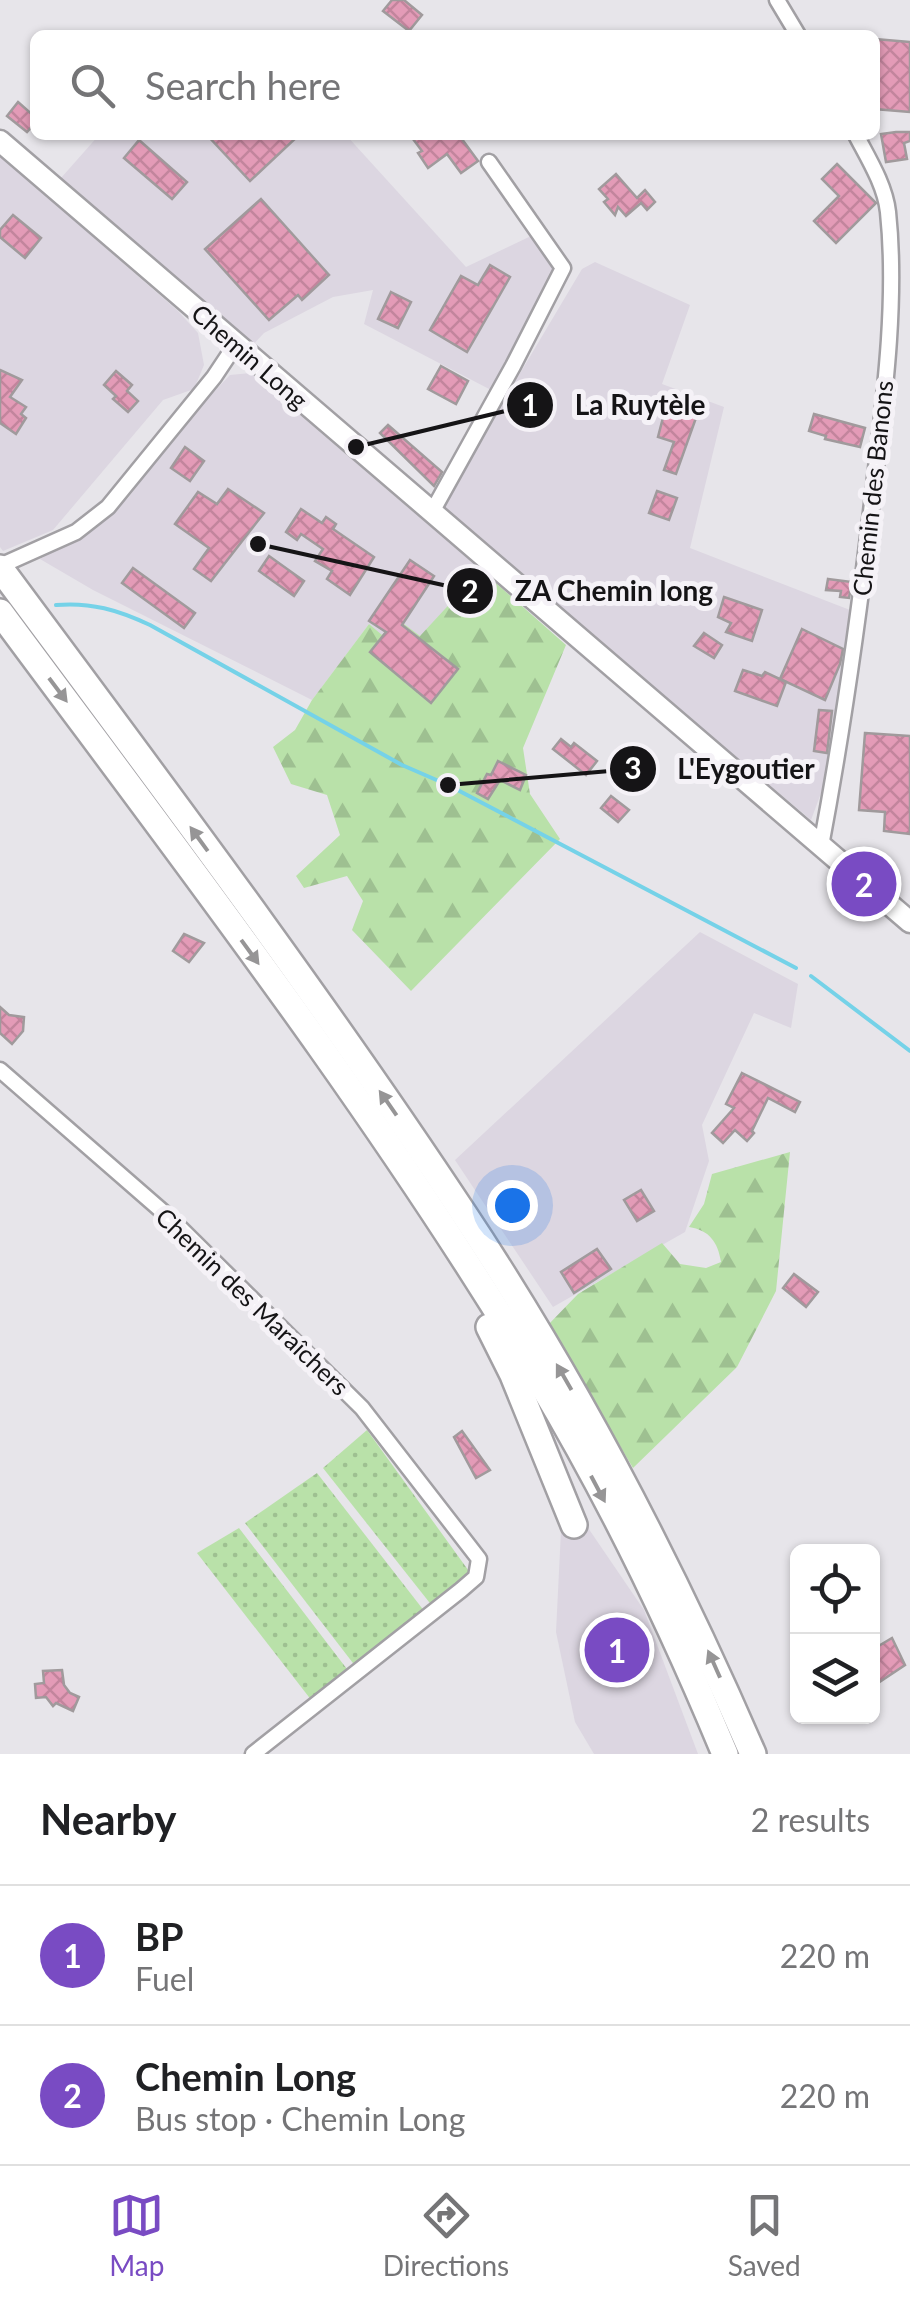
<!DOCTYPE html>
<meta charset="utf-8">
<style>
:root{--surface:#fff;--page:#f2f2f2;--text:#202124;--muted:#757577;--line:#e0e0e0;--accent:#794bc3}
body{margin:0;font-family:Lato,sans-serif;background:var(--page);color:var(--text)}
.controls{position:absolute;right:30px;bottom:30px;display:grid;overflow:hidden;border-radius:15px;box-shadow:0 2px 8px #0004}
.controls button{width:90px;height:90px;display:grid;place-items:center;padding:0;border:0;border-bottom:2px solid var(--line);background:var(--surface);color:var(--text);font:50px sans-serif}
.you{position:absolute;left:512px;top:1205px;width:35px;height:35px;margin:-25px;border:8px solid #fff;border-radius:50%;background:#1a73e8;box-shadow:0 0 0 15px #1a73e833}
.badge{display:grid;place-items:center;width:65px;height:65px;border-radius:50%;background:var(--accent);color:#fff;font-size:32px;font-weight:700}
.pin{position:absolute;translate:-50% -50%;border:5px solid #fff;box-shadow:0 2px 10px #0006}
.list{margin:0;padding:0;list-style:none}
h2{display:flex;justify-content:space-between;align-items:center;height:130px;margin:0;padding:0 40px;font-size:42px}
h2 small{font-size:32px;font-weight:400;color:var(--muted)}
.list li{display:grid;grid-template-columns:65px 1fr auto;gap:30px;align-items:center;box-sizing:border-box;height:140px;padding:0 40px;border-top:2px solid var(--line)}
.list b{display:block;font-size:38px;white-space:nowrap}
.list p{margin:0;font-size:32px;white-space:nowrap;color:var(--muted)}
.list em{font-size:32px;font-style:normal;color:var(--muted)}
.icon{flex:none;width:55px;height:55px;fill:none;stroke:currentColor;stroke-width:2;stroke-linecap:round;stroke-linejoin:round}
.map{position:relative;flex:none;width:910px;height:1754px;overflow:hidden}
.search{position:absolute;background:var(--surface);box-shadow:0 2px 8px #0004;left:30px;right:30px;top:30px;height:110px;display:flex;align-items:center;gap:25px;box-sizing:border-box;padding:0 35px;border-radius:15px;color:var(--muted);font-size:38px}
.sheet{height:410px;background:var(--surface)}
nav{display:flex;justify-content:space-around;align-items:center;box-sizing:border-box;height:140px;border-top:2px solid var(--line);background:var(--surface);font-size:28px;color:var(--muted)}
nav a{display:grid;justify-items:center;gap:5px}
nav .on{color:var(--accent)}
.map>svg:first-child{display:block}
.built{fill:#dcd6e1}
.forest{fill:url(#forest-firs)}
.park{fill:url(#park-dots)}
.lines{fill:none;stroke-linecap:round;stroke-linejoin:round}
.stream{stroke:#75d2e8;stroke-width:4}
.building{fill:url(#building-cross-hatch);stroke:#a09a9c;stroke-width:2.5}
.street-casing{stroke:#a2a0a4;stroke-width:19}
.secondary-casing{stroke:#a2a0a4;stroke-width:25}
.highway-casing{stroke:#a2a0a4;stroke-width:30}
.street{stroke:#fff;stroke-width:14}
.secondary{stroke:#fff;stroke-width:20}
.highway{stroke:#fff;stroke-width:25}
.oneway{fill:#969596}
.labels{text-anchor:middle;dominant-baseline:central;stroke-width:10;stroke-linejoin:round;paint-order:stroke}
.street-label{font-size:25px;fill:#151416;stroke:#f5f2f7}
.leader{fill:none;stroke:#151416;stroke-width:4}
.callout-dot{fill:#151416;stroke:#f5f2f7;stroke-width:4}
.mark-label{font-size:30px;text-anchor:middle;font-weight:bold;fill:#fff}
.callout-label{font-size:28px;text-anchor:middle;font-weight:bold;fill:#151416;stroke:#f5f2f7;stroke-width:10;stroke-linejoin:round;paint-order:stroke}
</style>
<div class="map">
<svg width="910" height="1754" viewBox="0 0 910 1754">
<defs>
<pattern id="forest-firs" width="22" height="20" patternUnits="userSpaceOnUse" patternTransform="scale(2.5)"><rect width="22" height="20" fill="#b9e1a9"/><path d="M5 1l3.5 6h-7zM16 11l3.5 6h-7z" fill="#9ec091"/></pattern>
<pattern id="park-dots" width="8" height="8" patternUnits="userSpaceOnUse" patternTransform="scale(2.5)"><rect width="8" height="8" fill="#b9e1a9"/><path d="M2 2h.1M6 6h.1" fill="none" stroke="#9ec091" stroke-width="1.8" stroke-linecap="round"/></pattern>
<pattern id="building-cross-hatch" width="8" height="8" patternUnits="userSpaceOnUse" patternTransform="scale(2.5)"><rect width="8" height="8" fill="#e39bb7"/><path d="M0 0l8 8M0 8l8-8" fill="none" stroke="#c2859d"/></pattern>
</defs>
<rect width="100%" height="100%" fill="#e7e5ea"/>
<g class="built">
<polygon points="99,135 346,135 466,267 531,236 557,269 493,391 364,324 373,290 333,297 264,333 250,348 61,178"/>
<polygon points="0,156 178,311 198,333 204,365 194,389 163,400 53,530 3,551 0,547"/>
<polygon points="595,262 690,305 662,384 724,407 690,548 850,610 827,777 811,820 440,508 582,269"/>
<polygon points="251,373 481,570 420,637 382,636 369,624 312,700 93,590 40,559 89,529 128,498 190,417 230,375"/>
<polygon points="700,932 798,984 791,1028 754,1013 702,1125 709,1161 685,1232 553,1307 455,1160"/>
<polygon points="584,1522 644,1610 698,1754 594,1754 575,1722 556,1632 561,1531"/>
</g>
<g class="forest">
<polygon points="481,570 566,645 523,748 530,794 560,839 411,991 352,930 363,901 347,876 304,888 296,876 340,835 327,795 291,784 273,747 295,730 312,700 369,624 382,635 396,618 420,636"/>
<path d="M790 1152 776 1291 737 1367 633 1468 548 1325 578 1294 662 1243 680 1264 706 1268 721 1262C718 1242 709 1230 689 1227L704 1204 712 1174Z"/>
</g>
<g class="park">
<polygon points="367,1430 471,1574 433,1607 323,1468"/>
<polygon points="317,1473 425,1612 356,1667 245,1523"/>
<polygon points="239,1528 350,1673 312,1701 197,1553"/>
</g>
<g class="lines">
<g class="stream">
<path d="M56 605C91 602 118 610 150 625L402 765 448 785 796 968"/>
<polyline points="811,976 910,1051"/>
</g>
</g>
<g class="building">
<polygon points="392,0 404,0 422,15 409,31 383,11"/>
<polygon points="875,39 910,42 910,112 875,109"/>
<polygon points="18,102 35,117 35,123 27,132 7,116"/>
<polygon points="896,132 910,132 910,141 904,143 907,159 886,162 881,134"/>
<polygon points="207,135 299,135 250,181"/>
<polygon points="410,135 459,135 478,161 461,173 447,154 428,168 418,153 422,151"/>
<polygon points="139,140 187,182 172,199 124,158"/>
<polygon points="837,164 876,203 836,243 814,221 839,196 822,179"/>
<polygon points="616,174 637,198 645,190 655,202 647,210 641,203 626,216 618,207 615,215 604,202 608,199 599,189"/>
<polygon points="261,199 329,275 302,300 298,295 269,320 205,249"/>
<polygon points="13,215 41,238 25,258 0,237 0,230"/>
<polygon points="490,265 510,277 467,352 430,330 461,276 478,285"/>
<polygon points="391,292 411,302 398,328 378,319"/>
<polygon points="441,366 468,381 456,404 428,389"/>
<polygon points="0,370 22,380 10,397 26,407 21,414 26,418 16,434 0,423"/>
<polygon points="116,371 132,385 127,391 138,401 128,412 113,399 116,396 104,385"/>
<polygon points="666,406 697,415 676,474 664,470 674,442 658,437"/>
<polygon points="814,414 865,428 860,447 825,439 826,436 809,431"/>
<polygon points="388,425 442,472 434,486 380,433"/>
<polygon points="185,447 204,461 190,481 171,468"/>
<polygon points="228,489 264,513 211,581 194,569 209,548 175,524 198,492 217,504"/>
<polygon points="657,491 677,498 669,520 649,513"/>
<polygon points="301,509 322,523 326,517 336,524 333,529 374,557 350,595 327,579 332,571 315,561 323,549 301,534 297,540 286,532"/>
<polygon points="269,556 304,581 294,596 259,571"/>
<polygon points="410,560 434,576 402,625 458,669 431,703 370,652 386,632 369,621"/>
<polygon points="133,568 195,613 184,628 122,583"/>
<polygon points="828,579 852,582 849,598 840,597 841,591 826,590"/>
<polygon points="724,597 762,610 752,641 726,632 731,623 718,617"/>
<polygon points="802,629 843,649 840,664 825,700 780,679"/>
<polygon points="704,633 722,645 714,658 694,646"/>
<polygon points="743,670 762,676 765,672 786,682 777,706 735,691"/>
<polygon points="819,710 832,711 827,753 814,751"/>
<polygon points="865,733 910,736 910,834 884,831 885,812 859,810"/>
<polygon points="561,739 571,747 574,743 597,761 586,775 553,749"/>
<polygon points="498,761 526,775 520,790 500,780 488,799 477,793 487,774 491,775"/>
<polygon points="611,796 629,810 618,822 601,808"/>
<polygon points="184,934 204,943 189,962 173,951"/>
<polygon points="0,1007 9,1015 24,1017 23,1031 12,1044 0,1033"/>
<polygon points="742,1073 800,1102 795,1112 768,1098 752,1131 754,1133 747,1141 735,1130 723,1143 712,1133 734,1108 726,1104"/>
<polygon points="641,1190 654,1211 637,1221 624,1200"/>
<polygon points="597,1249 611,1269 574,1293 561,1272"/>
<polygon points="794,1274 818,1292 806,1307 783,1288"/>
<polygon points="462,1431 490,1470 476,1478 454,1437"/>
<polygon points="642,1627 648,1661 592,1671 585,1639"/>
<polygon points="892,1638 905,1665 878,1683 872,1674 872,1650"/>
<polygon points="62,1670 64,1685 70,1693 79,1697 73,1711 56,1703 53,1706 46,1697 36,1698 35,1684 44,1683 43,1671"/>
</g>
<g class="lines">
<defs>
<g id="street">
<polyline points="777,0 798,35"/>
<polyline points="432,512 513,366 563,268 489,162"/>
<polyline points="0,566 76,532 108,507 214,377 236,344"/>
<path d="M821 846C844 724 861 601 875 477 885 393 897 297 888 212 885 185 868 158 856 135"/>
<polyline points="0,1070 170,1218 362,1408 479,1559 476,1577 461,1590 253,1754"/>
</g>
<polyline id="secondary" points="0,141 910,922"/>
<g id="highway">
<path d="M0 568C158 781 318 993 464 1214 577 1384 672 1567 753 1754"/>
<path d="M0 612C186 863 379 1112 540 1381 611 1500 672 1626 725 1754"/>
<polyline points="489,1327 513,1375 574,1525"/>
</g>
</defs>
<use href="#street" class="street-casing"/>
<use href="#secondary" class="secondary-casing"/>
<use href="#highway" class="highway-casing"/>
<use href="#street" class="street"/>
<use href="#secondary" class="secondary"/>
<use href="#highway" class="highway"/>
</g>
<defs><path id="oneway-solid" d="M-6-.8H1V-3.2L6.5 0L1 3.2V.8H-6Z" transform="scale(2.5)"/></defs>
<g class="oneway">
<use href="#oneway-solid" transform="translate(58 690) rotate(53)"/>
<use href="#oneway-solid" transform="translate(199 839) rotate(-126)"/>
<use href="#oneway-solid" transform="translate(250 952) rotate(54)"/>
<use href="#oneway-solid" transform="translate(388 1103) rotate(-125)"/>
<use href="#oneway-solid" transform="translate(564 1377) rotate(-120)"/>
<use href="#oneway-solid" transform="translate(598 1489) rotate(62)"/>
<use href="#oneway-solid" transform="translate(714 1664) rotate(-114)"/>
</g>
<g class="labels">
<g class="street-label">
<text transform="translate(250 356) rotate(41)">Chemin Long</text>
<text transform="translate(872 488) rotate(-84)">Chemin des Banons</text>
<text transform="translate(253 1301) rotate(44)">Chemin des Maraîchers</text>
</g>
</g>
<path class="leader" d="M356 447L530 405M258 544L470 591M448 785L633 769"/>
<g class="callout-dot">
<circle cx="356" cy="447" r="10"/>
<circle cx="258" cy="544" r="10"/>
<circle cx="448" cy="785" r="10"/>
<circle cx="530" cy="405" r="25"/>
<circle cx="470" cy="591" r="25"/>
<circle cx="633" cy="769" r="25"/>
</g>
<g class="mark-label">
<text x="530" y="416">1</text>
<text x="470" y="602">2</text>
<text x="633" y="779">3</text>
</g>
<g class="callout-label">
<text x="640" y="415">La Ruytèle</text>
<text x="614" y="601">ZA Chemin long</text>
<text x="746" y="779">L'Eygoutier</text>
</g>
</svg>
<div class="controls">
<button><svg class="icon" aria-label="locate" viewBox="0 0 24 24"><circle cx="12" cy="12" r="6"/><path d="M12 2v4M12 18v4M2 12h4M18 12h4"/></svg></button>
<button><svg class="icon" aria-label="layers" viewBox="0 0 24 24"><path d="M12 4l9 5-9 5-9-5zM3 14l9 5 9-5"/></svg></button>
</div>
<div class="you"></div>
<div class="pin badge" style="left:617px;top:1650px">1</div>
<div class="pin badge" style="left:864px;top:884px">2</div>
<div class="search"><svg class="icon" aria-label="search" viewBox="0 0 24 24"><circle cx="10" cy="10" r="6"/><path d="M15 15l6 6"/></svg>Search here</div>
</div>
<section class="sheet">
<h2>Nearby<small>2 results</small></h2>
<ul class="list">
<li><span class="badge">1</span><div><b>BP</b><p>Fuel</p></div><em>220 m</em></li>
<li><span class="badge">2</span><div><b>Chemin Long</b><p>Bus stop · Chemin Long</p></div><em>220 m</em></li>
</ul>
</section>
<nav>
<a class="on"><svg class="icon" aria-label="map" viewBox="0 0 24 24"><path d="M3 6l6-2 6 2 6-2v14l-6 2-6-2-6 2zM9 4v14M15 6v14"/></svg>Map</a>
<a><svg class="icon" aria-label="directions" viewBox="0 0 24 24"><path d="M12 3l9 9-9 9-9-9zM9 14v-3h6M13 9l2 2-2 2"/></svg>Directions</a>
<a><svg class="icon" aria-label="saved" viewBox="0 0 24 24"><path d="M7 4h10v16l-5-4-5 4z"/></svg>Saved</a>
</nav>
